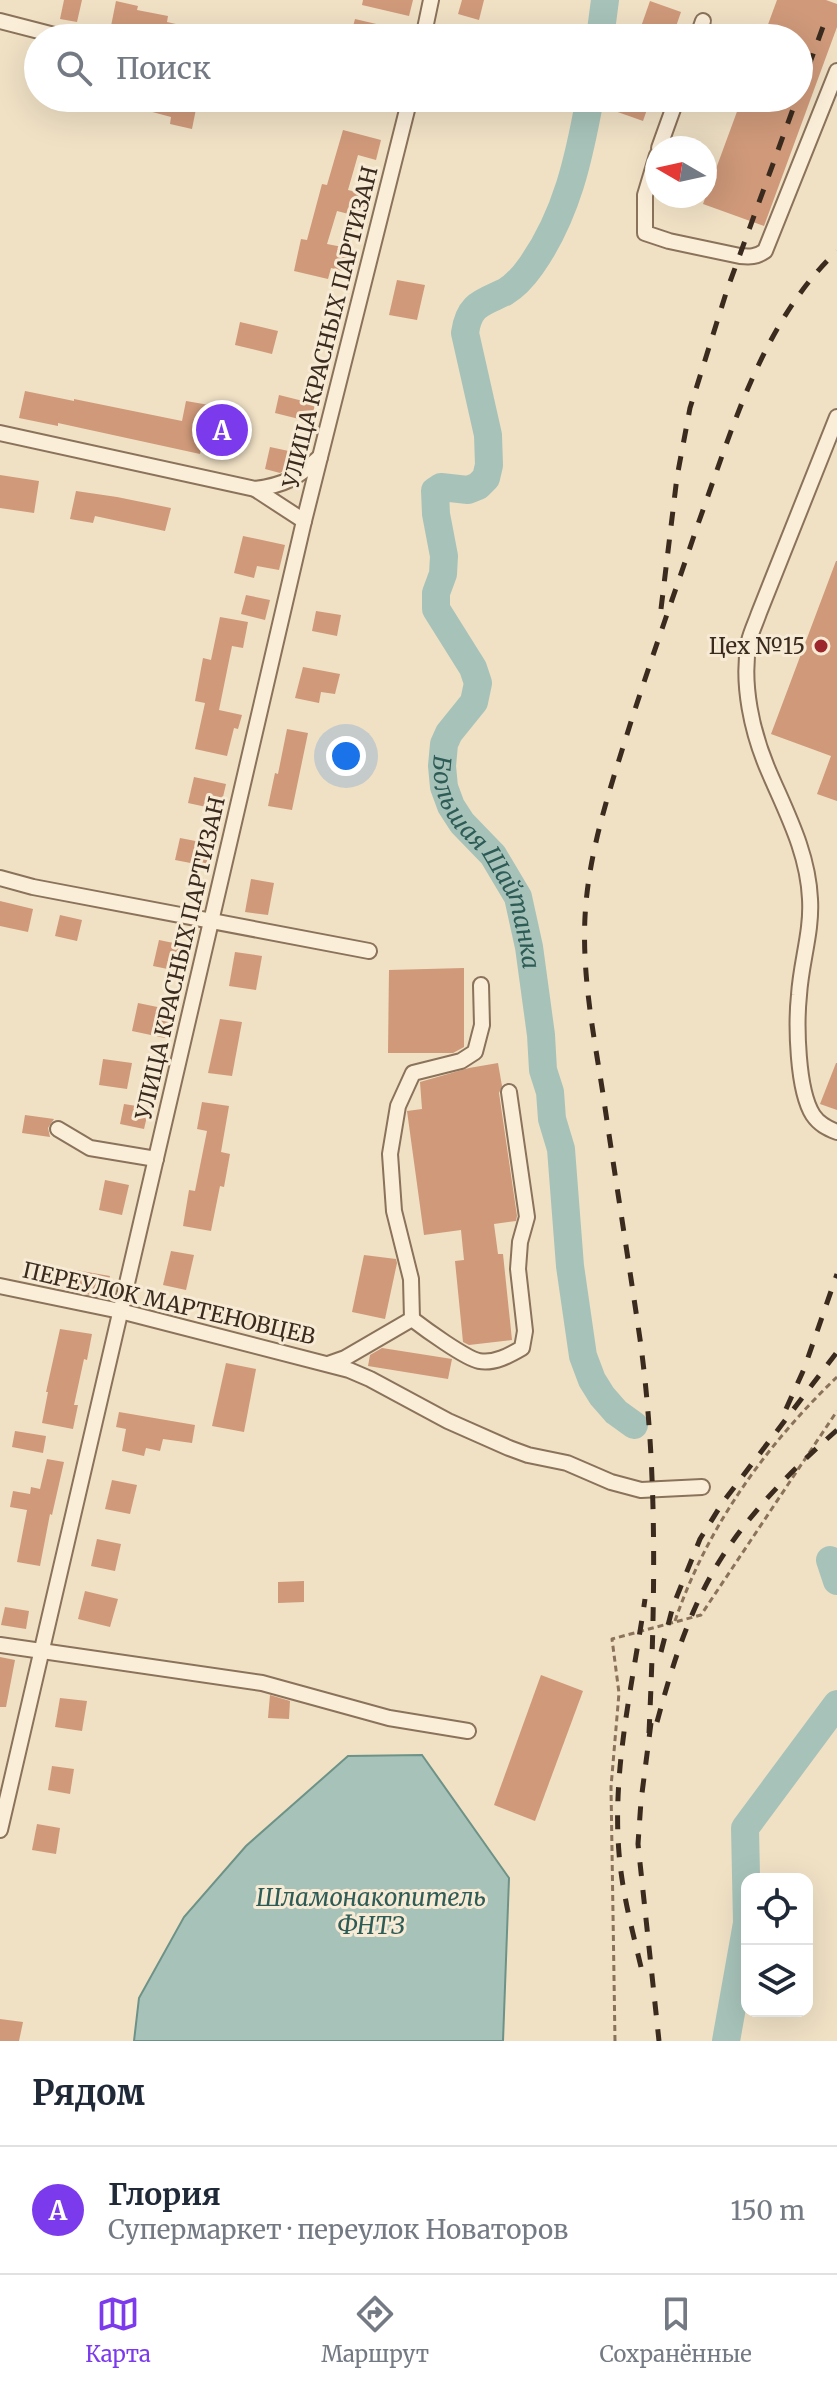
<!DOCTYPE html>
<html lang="ru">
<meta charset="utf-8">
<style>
:root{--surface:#fff;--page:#f6f6f7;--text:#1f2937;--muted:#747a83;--line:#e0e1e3;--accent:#7c3aed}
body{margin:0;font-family:Merriweather,serif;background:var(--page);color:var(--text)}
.controls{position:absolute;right:24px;bottom:24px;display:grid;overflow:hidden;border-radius:16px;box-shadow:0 8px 32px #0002}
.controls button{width:72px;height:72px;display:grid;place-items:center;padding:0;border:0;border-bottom:2px solid var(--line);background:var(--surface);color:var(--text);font:40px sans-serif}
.compass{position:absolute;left:645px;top:136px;width:72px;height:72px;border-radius:50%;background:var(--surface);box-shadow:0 8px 32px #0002;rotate:279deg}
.you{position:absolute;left:346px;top:756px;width:28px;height:28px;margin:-20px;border:6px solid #fff;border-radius:50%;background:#1a73e8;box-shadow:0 0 0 12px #1a73e833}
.badge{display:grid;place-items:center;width:52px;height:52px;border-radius:50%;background:var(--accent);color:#fff;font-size:26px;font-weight:700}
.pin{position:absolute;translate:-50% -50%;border:4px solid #fff;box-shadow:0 2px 8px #0006}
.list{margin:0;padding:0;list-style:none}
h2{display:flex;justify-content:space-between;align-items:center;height:104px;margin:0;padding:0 32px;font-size:34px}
h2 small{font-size:26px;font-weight:400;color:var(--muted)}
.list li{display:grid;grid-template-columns:52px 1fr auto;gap:24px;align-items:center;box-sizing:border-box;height:128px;padding:0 32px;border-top:2px solid var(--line)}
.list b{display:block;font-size:30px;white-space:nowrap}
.list p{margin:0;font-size:26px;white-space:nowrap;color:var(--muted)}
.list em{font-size:26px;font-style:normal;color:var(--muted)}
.icon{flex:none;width:44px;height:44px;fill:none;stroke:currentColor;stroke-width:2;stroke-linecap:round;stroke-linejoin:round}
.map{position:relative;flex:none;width:837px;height:2041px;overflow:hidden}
.search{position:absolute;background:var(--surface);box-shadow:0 8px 32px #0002;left:24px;right:24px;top:24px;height:88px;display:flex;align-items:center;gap:20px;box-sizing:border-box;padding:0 28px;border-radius:44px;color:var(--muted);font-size:30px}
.sheet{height:232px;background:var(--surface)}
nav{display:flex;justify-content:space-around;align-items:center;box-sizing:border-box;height:112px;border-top:2px solid var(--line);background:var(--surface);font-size:22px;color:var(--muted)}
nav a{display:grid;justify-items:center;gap:4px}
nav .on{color:var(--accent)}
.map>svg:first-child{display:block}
.water{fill:#a7c3b9;stroke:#6d9287;stroke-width:2}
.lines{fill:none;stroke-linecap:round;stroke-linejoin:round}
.river{stroke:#a7c3b9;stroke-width:28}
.building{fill:#cf997a}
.minor-casing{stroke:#8b725a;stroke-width:18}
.path{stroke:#8b725a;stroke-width:3;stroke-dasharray:6 4;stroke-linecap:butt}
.minor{stroke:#faeed9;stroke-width:14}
.rail{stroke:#3b2b1e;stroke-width:5;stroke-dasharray:14 14;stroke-linecap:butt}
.poi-dot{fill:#9c282e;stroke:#f7ebd5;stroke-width:3}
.labels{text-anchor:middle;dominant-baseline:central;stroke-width:6;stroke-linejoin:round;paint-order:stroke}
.street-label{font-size:22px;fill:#3b2b1e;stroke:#f7ebd5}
.poi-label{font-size:22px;fill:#3b2b1e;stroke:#f7ebd5;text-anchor:end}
.water-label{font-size:24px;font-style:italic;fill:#2d5b56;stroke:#f7ebd5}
</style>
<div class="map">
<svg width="837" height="2041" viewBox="0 0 837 2041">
<rect width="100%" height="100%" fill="#f0e1c5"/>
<polygon class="water" points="422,1755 509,1878 503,2041 134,2041 139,1998 184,1917 246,1846 348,1756"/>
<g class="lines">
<g class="river">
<polyline points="600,38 605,0"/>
<path id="s1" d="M590 98C579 158 567 215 531 266 524 276 515 286 505 292 482 303 469 304 465 333L488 435 489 465 486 478 478 486 468 490 441 487 435 491 436 514 444 556 443 574 436 593V609L473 668 478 683 474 702 449 733 444 744 442 766 444 787 451 806 462 823 493 855 518 897 529 947 541 1035 543 1070 550 1092 552 1119 561 1149 570 1266 583 1356 592 1380 602 1396 616 1412 634 1425"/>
<polyline points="830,1560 837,1581"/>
<polyline points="726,2041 747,1923 745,1828 837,1704"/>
</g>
</g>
<g class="building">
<polygon points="64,0 82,0 77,22 60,19"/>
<polygon points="363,0 413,0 409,16 362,5"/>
<polygon points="462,0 484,0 479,20 458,14"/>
<polygon points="777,0 826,0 837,4 837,27 764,226 703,204 742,98 799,98 799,38 763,38"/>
<polygon points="116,1 138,6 137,10 168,16 167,22 216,33 215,38 144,38 110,31"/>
<polygon points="650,1 681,12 672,38 637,38"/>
<polygon points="355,19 385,26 381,38 350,38"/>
<polygon points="116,98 191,98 198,99 192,129 170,124 171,117 115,102"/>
<polygon points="616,98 651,98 643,121 612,110"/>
<polygon points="343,130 381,140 376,160 358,155 348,190 369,195 364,218 337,211 327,244 353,249 347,272 331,268 328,279 294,271 301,239 307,240 322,184 327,185"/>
<polygon points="397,280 425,285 417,320 389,315"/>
<polygon points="240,322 278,331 272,354 235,345"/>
<polygon points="25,391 74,401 74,399 182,421 186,401 244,411 237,443 204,436 200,454 58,423 58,426 19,418"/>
<polygon points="279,395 315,404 311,422 275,413"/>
<polygon points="270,447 298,453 296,464 280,473 265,469"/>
<polygon points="0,475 39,481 34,513 0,508"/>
<polygon points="76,491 117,497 171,508 165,531 95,516 93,523 70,519"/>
<polygon points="243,536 285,545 279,570 257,566 254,578 234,573"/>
<polygon points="836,561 837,561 837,801 817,794 831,756 771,734"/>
<polygon points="246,595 270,600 265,620 241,614"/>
<polygon points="316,611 341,615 337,636 312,631"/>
<polygon points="220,617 248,622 243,648 232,646 219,710 242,715 238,729 234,728 227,756 195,749 205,703 195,701 203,658 211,660"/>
<polygon points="303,667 340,674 335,694 321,692 319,703 295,698"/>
<polygon points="287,729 308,733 292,810 268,806 275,773 278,774"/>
<polygon points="194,777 226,784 220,810 188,803"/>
<polygon points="180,838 211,844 206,866 175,860"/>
<polygon points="251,879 274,883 268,915 245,912"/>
<polygon points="0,901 33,909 28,932 0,926"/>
<polygon points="60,915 82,920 77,941 55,936"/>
<polygon points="159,940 188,946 182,972 153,966"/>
<polygon points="235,952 262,956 256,990 229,986"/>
<polygon points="464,968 464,1047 453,1053 388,1053 389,970"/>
<polygon points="138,1003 172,1010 165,1038 132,1031"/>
<polygon points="220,1019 242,1022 232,1076 208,1073"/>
<polygon points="103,1059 132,1063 127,1089 99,1085"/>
<polygon points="498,1063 502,1086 499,1093 517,1216 516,1221 494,1224 498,1254 503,1254 512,1340 469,1345 463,1342 455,1261 464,1260 461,1230 424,1235 407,1111 422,1109 420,1082 469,1068"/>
<polygon points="836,1063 837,1063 837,1110 820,1104"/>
<polygon points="202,1102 229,1106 221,1152 230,1154 224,1187 220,1186 211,1231 183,1226 189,1190 195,1191 207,1131 197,1129"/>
<polygon points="124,1104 149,1108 144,1129 120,1124"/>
<polygon points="25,1115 54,1119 48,1128 50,1137 22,1133"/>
<polygon points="105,1180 129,1185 122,1215 99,1210"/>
<polygon points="171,1251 194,1255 186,1290 163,1285"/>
<polygon points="364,1255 396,1259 397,1263 385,1319 352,1312"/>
<polygon points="70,1269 110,1276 105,1298 66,1290"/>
<polygon points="60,1329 92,1334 87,1360 84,1359 74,1405 78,1405 73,1429 42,1423 48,1392 46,1392"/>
<polygon points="382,1348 452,1359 448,1379 368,1366 370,1355"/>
<polygon points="226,1363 256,1369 244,1432 212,1426"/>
<polygon points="119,1412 195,1425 192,1443 163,1439 160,1451 146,1448 144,1456 122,1451 126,1429 116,1427"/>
<polygon points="15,1431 46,1436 43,1453 12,1447"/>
<polygon points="47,1459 64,1462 52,1515 50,1514 40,1566 17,1562 27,1510 10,1507 13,1491 30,1494 31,1487 40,1489"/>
<polygon points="112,1480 137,1485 130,1514 105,1509"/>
<polygon points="97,1539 121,1544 115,1571 91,1566"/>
<polygon points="304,1581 304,1602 278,1603 278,1582"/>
<polygon points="85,1591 118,1599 110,1627 78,1619"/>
<polygon points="5,1607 29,1611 26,1629 1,1625"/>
<polygon points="0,1657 15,1660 6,1707 0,1707"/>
<polygon points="541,1675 583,1691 535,1821 494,1805"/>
<polygon points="270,1695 290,1701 289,1719 268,1718"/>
<polygon points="60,1698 87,1701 82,1731 55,1727"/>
<polygon points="52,1766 74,1769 70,1794 48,1790"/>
<polygon points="37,1824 60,1828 56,1854 32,1850"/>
<polygon points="0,2019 23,2022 19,2041 0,2041"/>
</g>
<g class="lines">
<defs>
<g id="minor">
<polyline points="0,21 66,38"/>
<polyline points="423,38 431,0"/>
<polyline points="697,38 703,21"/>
<polyline points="327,98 366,103 378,98"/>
<polyline points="659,148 677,98"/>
<path d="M657 155 645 195V233L669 241 740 256C750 257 756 257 765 251L837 71"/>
<path d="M837 417 759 613C756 622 751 632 749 641 741 684 752 733 769 772 787 814 808 853 810 899 812 932 801 962 799 995 796 1024 797 1090 813 1115 819 1124 827 1128 837 1132"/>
<path d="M0 433 255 489C285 485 297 478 320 457"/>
<polyline points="255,489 304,521"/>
<polyline points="0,878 33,887 369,951"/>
<polyline points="58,1129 90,1148 156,1159"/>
<polyline points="0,1286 120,1311 349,1370 370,1379 448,1421 509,1448 528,1455 567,1463 611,1482 641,1490 702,1487"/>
<path d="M412 1319C425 1329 465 1358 479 1361 494 1364 510 1355 522 1348L525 1331 518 1269 520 1242 527 1217 509 1092"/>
<polyline points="328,1364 345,1358 412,1319 411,1279 394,1211 390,1154 398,1106 413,1073 461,1061 475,1052 482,1025 481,985"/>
<polyline points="0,1645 262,1683 389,1718 468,1731"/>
<polyline points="0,1830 304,521 410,98"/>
</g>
</defs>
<use href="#minor" class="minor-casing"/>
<g class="path">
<path d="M675 1621C707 1527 766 1445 837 1377"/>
<polyline points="615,2041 611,1787 619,1693 612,1639 701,1615 837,1411"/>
</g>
<use href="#minor" class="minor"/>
<g class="rail">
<polyline points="799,93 824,24"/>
<polyline points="661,609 677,477 690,408 727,290 797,98"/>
<polyline points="786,1409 804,1369 837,1274"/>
<polyline points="661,1652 673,1606 700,1539 723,1502 837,1352"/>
<path d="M657 1722C672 1666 690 1607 722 1557 753 1509 794 1468 837 1430"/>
<polyline points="651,1723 641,1801 638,1844 659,2041"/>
<path d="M649 1733C655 1602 658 1469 640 1339 628 1257 615 1176 603 1094 594 1036 582 977 585 917 588 858 606 801 624 744 647 670 673 598 698 524 732 430 762 322 837 251"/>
<path d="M641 1967C632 1929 622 1892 619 1853 612 1768 633 1683 645 1599"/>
</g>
</g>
<circle class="poi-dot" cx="821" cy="646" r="8"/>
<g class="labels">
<g class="street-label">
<text transform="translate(330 327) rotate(-76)">УЛИЦА КРАСНЫХ ПАРТИЗАН</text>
<text transform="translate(180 958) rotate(-77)">УЛИЦА КРАСНЫХ ПАРТИЗАН</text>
<text transform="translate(169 1303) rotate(13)">ПЕРЕУЛОК МАРТЕНОВЦЕВ</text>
</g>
<g class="poi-label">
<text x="805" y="646">Цех №15</text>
</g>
<g class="water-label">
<text stroke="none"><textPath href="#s1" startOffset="890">Большая Шайтанка</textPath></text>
<text x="371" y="1897">Шламонакопитель<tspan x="371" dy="28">ФНТЗ</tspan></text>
</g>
</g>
</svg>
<div class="controls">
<button><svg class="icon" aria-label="locate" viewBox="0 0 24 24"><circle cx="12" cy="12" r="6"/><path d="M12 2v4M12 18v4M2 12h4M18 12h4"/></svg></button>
<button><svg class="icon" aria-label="layers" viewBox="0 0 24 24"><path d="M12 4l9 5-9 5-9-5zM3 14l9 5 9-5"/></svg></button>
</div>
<svg class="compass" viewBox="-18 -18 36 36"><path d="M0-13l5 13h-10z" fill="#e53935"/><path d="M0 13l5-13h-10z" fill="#747a83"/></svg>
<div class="you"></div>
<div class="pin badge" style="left:222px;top:430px">A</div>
<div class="search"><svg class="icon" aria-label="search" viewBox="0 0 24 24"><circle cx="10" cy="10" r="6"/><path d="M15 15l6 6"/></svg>Поиск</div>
</div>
<section class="sheet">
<h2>Рядом<small></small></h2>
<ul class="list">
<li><span class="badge">A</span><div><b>Глория</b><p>Супермаркет · переулок Новаторов</p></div><em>150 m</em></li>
</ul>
</section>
<nav>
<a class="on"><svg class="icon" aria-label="map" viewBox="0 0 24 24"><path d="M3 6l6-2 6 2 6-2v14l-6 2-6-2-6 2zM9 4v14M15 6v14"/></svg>Карта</a>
<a><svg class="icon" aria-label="directions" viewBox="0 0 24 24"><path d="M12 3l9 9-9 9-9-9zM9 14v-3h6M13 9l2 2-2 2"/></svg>Маршрут</a>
<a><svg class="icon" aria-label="saved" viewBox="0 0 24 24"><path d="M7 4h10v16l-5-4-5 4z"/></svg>Сохранённые</a>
</nav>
